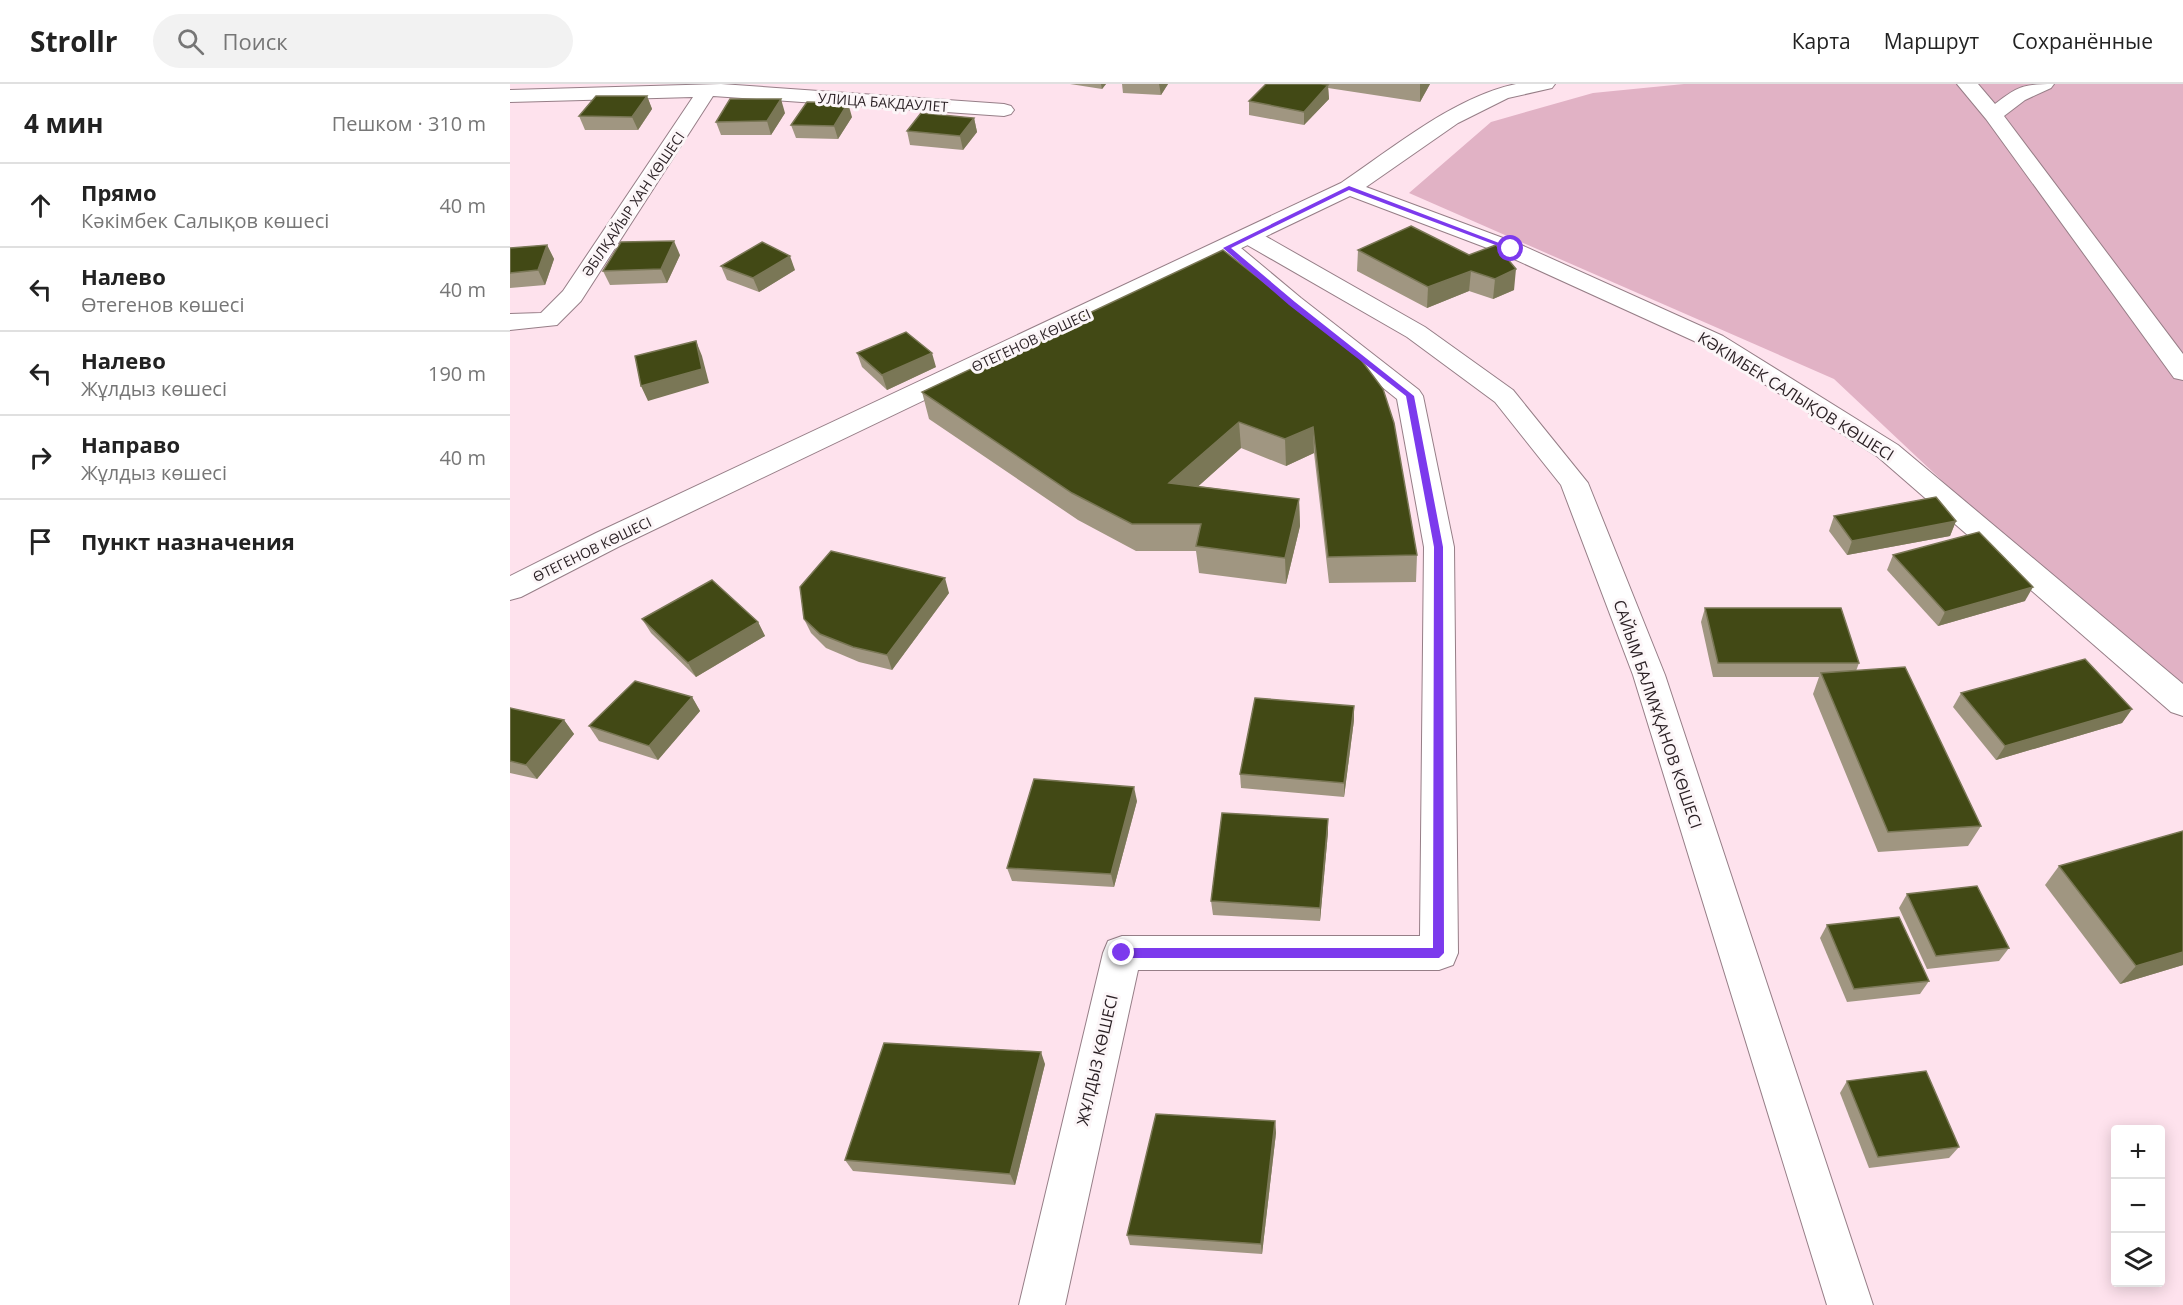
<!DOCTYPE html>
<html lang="ru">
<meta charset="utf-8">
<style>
:root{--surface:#fff;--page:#f2f2f2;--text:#222;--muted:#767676;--line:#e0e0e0}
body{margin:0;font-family:"Open Sans",sans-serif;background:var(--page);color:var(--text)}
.controls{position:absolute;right:18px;bottom:18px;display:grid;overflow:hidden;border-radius:6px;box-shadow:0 3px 15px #0003}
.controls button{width:54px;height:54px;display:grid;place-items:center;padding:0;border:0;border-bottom:2px solid var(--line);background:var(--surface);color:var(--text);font:30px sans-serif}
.stop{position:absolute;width:18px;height:18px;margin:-14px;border:4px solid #7c3aed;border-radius:50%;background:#fff}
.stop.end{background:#7c3aed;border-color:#fff;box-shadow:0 2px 6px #0008}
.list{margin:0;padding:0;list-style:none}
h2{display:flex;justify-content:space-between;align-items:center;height:78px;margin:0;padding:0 24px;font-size:26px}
h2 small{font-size:20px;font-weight:400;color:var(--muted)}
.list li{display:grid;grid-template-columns:39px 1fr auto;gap:18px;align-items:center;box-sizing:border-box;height:84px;padding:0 24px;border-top:2px solid var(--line)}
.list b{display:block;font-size:22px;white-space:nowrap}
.list p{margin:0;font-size:20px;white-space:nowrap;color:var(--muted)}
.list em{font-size:20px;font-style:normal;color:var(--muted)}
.icon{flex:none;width:33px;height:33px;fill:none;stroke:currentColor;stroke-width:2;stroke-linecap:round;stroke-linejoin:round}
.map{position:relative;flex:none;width:1673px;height:1221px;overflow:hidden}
header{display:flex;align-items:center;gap:36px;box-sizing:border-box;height:84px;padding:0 30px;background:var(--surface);border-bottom:2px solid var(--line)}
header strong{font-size:28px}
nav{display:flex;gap:33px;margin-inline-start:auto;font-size:21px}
.search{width:420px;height:54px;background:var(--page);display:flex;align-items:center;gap:15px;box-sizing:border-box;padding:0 21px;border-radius:33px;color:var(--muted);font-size:22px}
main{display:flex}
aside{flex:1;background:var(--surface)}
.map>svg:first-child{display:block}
.green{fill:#e1b2c5}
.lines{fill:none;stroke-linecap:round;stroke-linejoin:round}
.minor-casing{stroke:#967e87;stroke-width:2}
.tertiary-casing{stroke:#967e87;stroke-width:2}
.minor{fill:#fff;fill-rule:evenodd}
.tertiary{fill:#fff;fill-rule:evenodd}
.wall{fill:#a09681}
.shaded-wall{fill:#7a7756}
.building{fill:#424915;stroke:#7a7756;stroke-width:1.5}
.route{fill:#7c3aed}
.labels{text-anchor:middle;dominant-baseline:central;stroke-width:6;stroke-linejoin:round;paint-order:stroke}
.far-street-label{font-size:14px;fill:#291f23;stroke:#fcf6f8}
.street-label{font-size:16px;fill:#291f23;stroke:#fcf6f8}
</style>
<header>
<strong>Strollr</strong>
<div class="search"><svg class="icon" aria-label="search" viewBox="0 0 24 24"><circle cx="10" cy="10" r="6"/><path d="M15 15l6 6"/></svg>Поиск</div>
<nav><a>Карта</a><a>Маршрут</a><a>Сохранённые</a></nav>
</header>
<main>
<aside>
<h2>4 мин<small>Пешком · 310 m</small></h2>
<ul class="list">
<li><svg class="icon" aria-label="ahead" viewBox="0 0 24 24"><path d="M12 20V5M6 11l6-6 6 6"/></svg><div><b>Прямо</b><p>Кәкімбек Салықов көшесі</p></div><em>40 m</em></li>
<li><svg class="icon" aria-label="left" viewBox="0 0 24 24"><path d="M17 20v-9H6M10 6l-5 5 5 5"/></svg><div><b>Налево</b><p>Өтегенов көшесі</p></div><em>40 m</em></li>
<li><svg class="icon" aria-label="left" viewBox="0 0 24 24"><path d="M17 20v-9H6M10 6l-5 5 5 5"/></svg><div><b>Налево</b><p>Жұлдыз көшесі</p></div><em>190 m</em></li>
<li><svg class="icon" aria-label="right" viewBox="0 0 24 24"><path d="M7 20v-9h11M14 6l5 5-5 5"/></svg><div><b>Направо</b><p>Жұлдыз көшесі</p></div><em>40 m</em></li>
<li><svg class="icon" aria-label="arrive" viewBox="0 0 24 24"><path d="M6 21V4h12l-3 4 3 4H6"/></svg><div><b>Пункт назначения</b></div></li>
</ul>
</aside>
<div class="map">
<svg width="1673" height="1221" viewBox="0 0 1673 1221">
<rect width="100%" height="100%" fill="#fee2ed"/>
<polygon class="green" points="1174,0 1673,0 1673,608 1611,565 1324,295 899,109 981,38 1083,9"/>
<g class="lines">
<defs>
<g id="minor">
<polygon points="211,0 494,20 501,22 504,26 501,30 494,32 203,12 71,217 47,241 0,246 0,230 31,229 53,207 183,13 0,18 0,6"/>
<path d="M1447 0H1468L1485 20C1508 2 1514 0 1544 0L1541 4 1515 16 1494 32 1673 270V296L1664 294 1476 35Z"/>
<polygon points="740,146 748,148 915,243 1003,306 1078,399 1155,591 1363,1221 1317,1221 1123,591 1051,401 985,318 897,253 732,158 728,153 732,148"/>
<polygon points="717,157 725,159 791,214 909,306 913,312 944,463 948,869 943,881 929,886 628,886 555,1221 509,1221 593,869 598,857 612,852 910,852 914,463 887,315 773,224 709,169 705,164 709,159"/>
</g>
<path id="tertiary" d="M1006 0H1045L1042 4 998 14 948 39 856 103 1009 160 1213 252 1388 361 1673 600V632L1661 628 1368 373 1195 262 993 170 840 112 108 463 11 513 0 516V492L86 449 831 99C883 64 944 13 1006 0Z"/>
</defs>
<use href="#minor" class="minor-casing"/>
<use href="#tertiary" class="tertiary-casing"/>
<use href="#minor" class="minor"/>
<use href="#tertiary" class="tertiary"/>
</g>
<g class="wall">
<polygon points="560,0 596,0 592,5"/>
<polygon points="612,0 658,0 651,11 613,9"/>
<polygon points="756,0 920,0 910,18 818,4 819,15 794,41 739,31 739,17"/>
<polygon points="137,12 142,25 128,46 75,46 69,32"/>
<polygon points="275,29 261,51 211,51 206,38"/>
<polygon points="342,33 328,55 286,54 281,41"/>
<polygon points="464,34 467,48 453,66 400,61 397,47"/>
<polygon points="901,142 1004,206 983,215 959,207 917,224 847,187 848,166"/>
<polygon points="37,161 44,175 35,201 0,204 0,164"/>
<polygon points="713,166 907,471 906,498 819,499 804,369 776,382 731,364 688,402 789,415 790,442 776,500 689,489 686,467 626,467 568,436 419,335 412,308"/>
<polygon points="170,171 157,199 100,201 93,187"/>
<polygon points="211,182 285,186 249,208 217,196"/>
<polygon points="347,269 426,283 377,306 352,283"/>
<polygon points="1324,432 1446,437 1440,452 1337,471 1319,447"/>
<polygon points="1383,471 1515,517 1428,542 1377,486"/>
<polygon points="439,509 382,586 349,578 316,564 301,549 294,535"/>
<polygon points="1195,524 1349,579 1346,587 1471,742 1458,762 1368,768 1303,610 1309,593 1203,593 1191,538"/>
<polygon points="132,535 248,538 255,552 186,593 141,549"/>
<polygon points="1451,609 1622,625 1612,639 1486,676 1443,623"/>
<polygon points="182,613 190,627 148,676 89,657 79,642"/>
<polygon points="0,624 54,636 64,650 27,695 0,689"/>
<polygon points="844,636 834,713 731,704 730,690"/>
<polygon points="627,717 604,803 502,797 497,784"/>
<polygon points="818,735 818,748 810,837 703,831 701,817"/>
<polygon points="1673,747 1673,881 1610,900 1535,801 1549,782"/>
<polygon points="1397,810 1499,864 1489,877 1417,885 1389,824"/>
<polygon points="1317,841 1419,897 1410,910 1337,918 1310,854"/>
<polygon points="535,980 505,1101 343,1087 335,1076"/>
<polygon points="1337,997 1449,1063 1439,1074 1359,1084 1330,1009"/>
<polygon points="765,1037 766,1049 752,1170 620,1161 617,1151"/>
</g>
<g class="shaded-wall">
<polygon points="591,0 596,0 592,5"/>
<polygon points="649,0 658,0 651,11"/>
<polygon points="910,0 920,0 910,18"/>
<polygon points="818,1 819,15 794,41 794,28"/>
<polygon points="137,12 142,25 128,46 122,33"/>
<polygon points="271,15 275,29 261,51 257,37"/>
<polygon points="338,19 342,33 328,55 324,42"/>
<polygon points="464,34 467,48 453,66 450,52"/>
<polygon points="164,157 170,171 157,199 151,185"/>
<polygon points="37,161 44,175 35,201 28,186"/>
<polygon points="280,172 285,186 249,208 243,194"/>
<polygon points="1006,185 1004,206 983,215 985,195"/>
<polygon points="961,187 959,207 917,224 918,203"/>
<polygon points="186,257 192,272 199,299 138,317 131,302"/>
<polygon points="422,269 426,283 377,306 372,291"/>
<polygon points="729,338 731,364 663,425 659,399"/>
<polygon points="803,343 804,369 776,382 775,355"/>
<polygon points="789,415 790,442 776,500 775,474"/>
<polygon points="1446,437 1440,452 1337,471 1342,457"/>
<polygon points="435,494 439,509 382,586 377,571"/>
<polygon points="1523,503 1515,517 1428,542 1435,528"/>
<polygon points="248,538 255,552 186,593 178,579"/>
<polygon points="182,613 190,627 148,676 139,662"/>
<polygon points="844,622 844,636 834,713 834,699"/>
<polygon points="1622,625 1612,639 1486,676 1495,662"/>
<polygon points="54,636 64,650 27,695 16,681"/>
<polygon points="624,703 627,717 604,803 601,790"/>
<polygon points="818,735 818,748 810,837 810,824"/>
<polygon points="1673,868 1673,881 1610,900 1626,882"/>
<polygon points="531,968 535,980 505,1101 500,1090"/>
<polygon points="765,1037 766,1049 752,1170 751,1160"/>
</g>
<g class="building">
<polygon points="756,0 811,0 818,1 794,28 739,17"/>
<polygon points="86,12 137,12 122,33 69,32"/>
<polygon points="220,15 271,15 257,37 206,38"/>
<polygon points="297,18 338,19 324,42 281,41"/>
<polygon points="411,29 464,34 450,52 397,47"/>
<polygon points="901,142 959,171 986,161 1006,185 985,195 961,187 918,203 848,166"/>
<polygon points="164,157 151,185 93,187 111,158"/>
<polygon points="252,158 280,172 243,194 211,182"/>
<polygon points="37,161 28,186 0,189 0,164"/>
<polygon points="713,166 849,273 873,305 884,339 907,471 818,473 803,343 775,355 729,338 659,399 789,415 775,474 686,462 691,440 622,440 562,409 412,308"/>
<polygon points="396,248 422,269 372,291 347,269"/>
<polygon points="186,257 192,285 131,302 125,272"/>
<polygon points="1426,413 1446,437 1342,457 1324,432"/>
<polygon points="1469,448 1523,503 1435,528 1383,471"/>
<polygon points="321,467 435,494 377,571 343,563 310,550 294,535 290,503"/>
<polygon points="202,496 248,538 178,579 132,535"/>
<polygon points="1195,524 1331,524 1349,579 1208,579"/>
<polygon points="1575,575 1622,625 1495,662 1451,609"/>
<polygon points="1395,583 1471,742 1378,748 1311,589"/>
<polygon points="125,597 182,613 139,662 79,642"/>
<polygon points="745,614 844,622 834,699 730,690"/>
<polygon points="0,624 54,636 16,681 0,677"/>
<polygon points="524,695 624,703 601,790 497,784"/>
<polygon points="712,729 818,735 810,824 701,817"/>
<polygon points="1673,747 1673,868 1626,882 1549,782"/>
<polygon points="1467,802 1499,864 1426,872 1397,810"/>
<polygon points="1389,833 1419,897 1344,905 1317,841"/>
<polygon points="374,959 531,968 500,1090 335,1076"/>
<polygon points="1416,987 1449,1063 1368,1073 1337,997"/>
<polygon points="646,1030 765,1037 751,1160 617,1151"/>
</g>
<polygon class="route" points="839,102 1005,165 999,166 839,106 721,164 785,218 904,312 933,463 934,869 929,874 612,874 606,869 612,864 923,864 924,463 896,312 779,221 713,164"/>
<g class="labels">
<g class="far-street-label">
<text transform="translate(373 18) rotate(4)">УЛИЦА БАКДАУЛЕТ</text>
<text transform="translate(123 120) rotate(-56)">ӘБІЛҚАЙЫР ХАН КӨШЕСІ</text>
<text transform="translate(521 256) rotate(-25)">ӨТЕГЕНОВ КӨШЕСІ</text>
<text transform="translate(82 465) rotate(-26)">ӨТЕГЕНОВ КӨШЕСІ</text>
</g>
<g class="street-label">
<text transform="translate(1286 312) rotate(32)">КӘКІМБЕК САЛЫҚОВ КӨШЕСІ</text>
<text transform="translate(1148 630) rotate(71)">САЙЫМ БАЛМҰҚАНОВ КӨШЕСІ</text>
<text transform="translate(587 976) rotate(-77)">ЖҰЛДЫЗ КӨШЕСІ</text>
</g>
</g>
</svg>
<div class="controls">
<button>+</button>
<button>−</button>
<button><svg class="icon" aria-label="layers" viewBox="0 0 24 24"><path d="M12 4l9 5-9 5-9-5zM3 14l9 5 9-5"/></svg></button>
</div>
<div class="stop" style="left:1001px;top:165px"></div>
<div class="stop end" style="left:612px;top:869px"></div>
</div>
</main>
